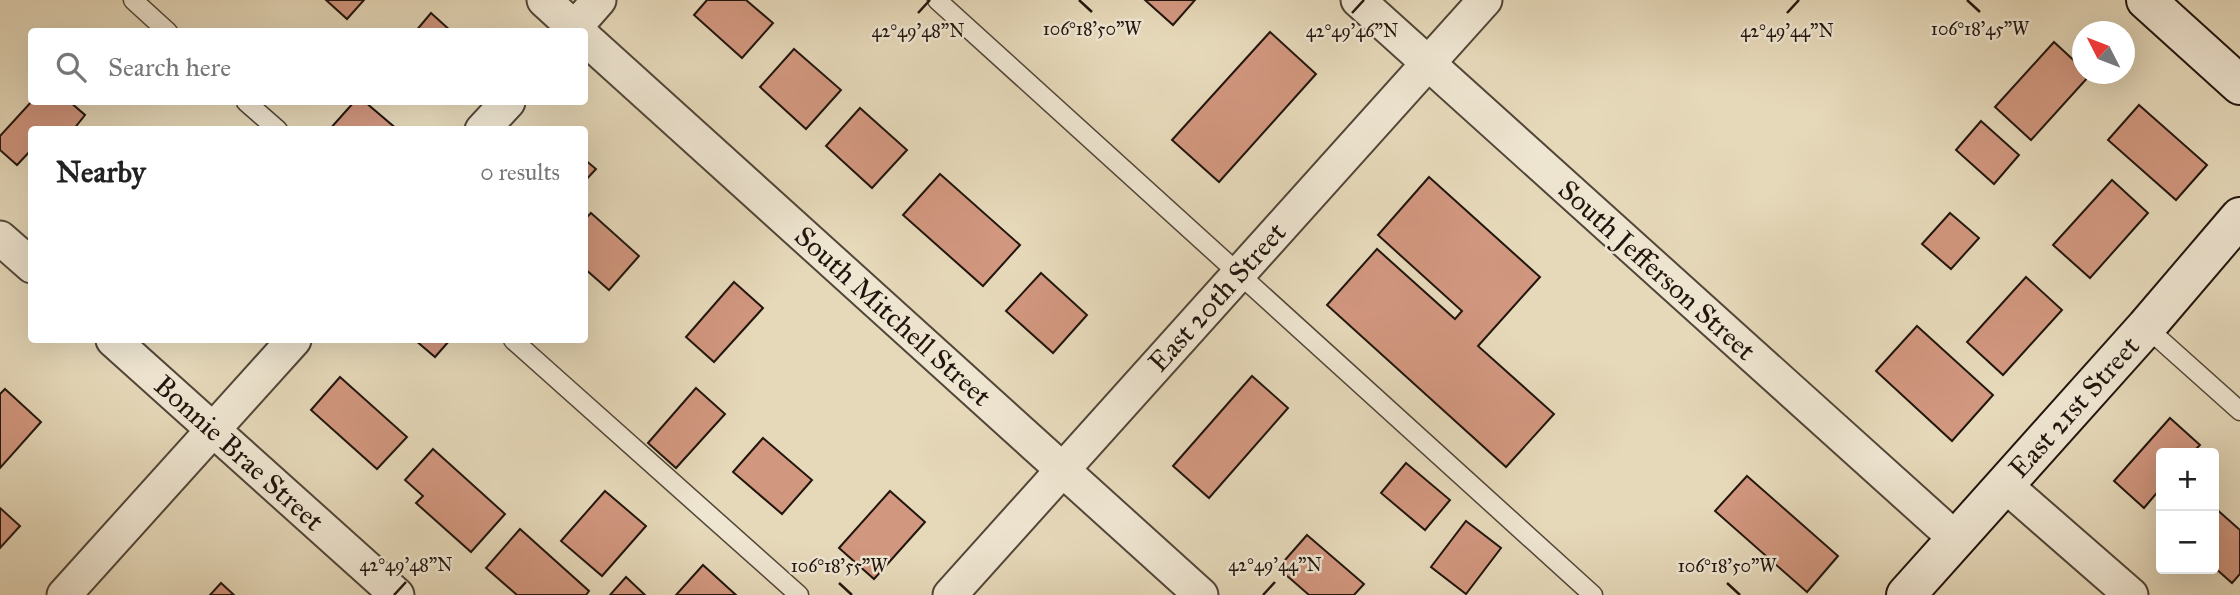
<!DOCTYPE html>
<meta charset="utf-8">
<style>
:root{--surface:#fff;--page:#f2f2f2;--text:#222;--muted:#767676;--line:#e0e0e0}
body{margin:0;font-family:"IM FELL Great Primer",serif;background:var(--page);color:var(--text)}
.controls{position:absolute;right:21px;bottom:21px;display:grid;overflow:hidden;border-radius:7px;box-shadow:0 7px 28px #0002}
.controls button{width:63px;height:63px;display:grid;place-items:center;padding:0;border:0;border-bottom:2px solid var(--line);background:var(--surface);color:var(--text);font:35px sans-serif}
.compass{position:absolute;left:2072px;top:21px;width:63px;height:63px;border-radius:50%;background:var(--surface);box-shadow:0 7px 28px #0002;rotate:312deg}
.list{margin:0;padding:0;list-style:none}
h2{display:flex;justify-content:space-between;align-items:center;height:91px;margin:0;padding:0 28px;font-size:30px}
h2 small{font-size:23px;font-weight:400;color:var(--muted)}
.icon{flex:none;width:38px;height:38px;fill:none;stroke:currentColor;stroke-width:2;stroke-linecap:round;stroke-linejoin:round}
.map{position:relative;flex:none;width:2240px;height:595px;overflow:hidden}
.search{position:absolute;background:var(--surface);box-shadow:0 7px 28px #0002;left:28px;top:28px;width:560px;height:77px;display:flex;align-items:center;gap:18px;box-sizing:border-box;padding:0 24px;border-radius:7px;color:var(--muted);font-size:26px}
.panel{position:absolute;background:var(--surface);box-shadow:0 7px 28px #0002;left:28px;top:126px;width:560px;height:217px;border-radius:7px}
.map>svg:first-child{display:block}
.building{fill:#d2977f;stroke:#21150d;stroke-width:2}
.lines{fill:none;stroke-linecap:round;stroke-linejoin:round}
.lane-casing{stroke:#524638;stroke-width:21}
.street-casing{stroke:#524638;stroke-width:37}
.secondary-casing{stroke:#21150d;stroke-width:42}
.lane{stroke:#efe6d2;stroke-width:18}
.street{stroke:#efe6d2;stroke-width:33}
.secondary{stroke:#efe6d2;stroke-width:38}
.ticks{fill:none;stroke:#21150d;stroke-width:2.5}
.labels{text-anchor:middle;dominant-baseline:central;stroke-width:5;stroke-linejoin:round;paint-order:stroke}
.street-label{font-size:28px;fill:#21150d;stroke:#efe6d2}
.ticks-label{font-size:18px;text-anchor:middle;fill:#21150d;stroke:#efe6d2;stroke-width:5;stroke-linejoin:round;paint-order:stroke}
</style>
<div class="map">
<svg width="2240" height="595" viewBox="0 0 2240 595">
<rect width="100%" height="100%" fill="#e6d9ba"/>
<filter id="stains"><feTurbulence type="fractalNoise" baseFrequency=".00286" numOctaves="4"/><feColorMatrix values="0 0 0 0 .2 0 0 0 0 .09 0 0 0 0 .02 0 0 0 .5 -.17"/></filter>
<radialGradient id="worn" r=".72"><stop offset=".6" stop-color="#630" stop-opacity="0"/><stop offset="1" stop-color="#630" stop-opacity=".3"/></radialGradient>
<g class="building">
<polygon points="326,0 364,0 347,19"/>
<polygon points="707,0 746,0 773,23 742,58 694,15"/>
<polygon points="1145,0 1195,0 1173,25"/>
<polygon points="431,13 452,32 415,32"/>
<polygon points="1270,32 1316,74 1219,182 1172,140"/>
<polygon points="2054,42 2082,68 2082,74 2090,75 2031,140 1995,107"/>
<polygon points="794,49 841,90 806,129 760,87"/>
<polygon points="32,101 70,102 85,115 73,130 32,130 32,149 17,165 0,150 0,136"/>
<polygon points="354,102 365,102 398,130 329,130"/>
<polygon points="2139,105 2207,165 2176,200 2108,140"/>
<polygon points="860,108 907,150 872,188 826,146"/>
<polygon points="1981,121 2019,155 1994,184 1956,150"/>
<polygon points="584,159 596,169 584,182"/>
<polygon points="940,174 1020,245 983,286 903,215"/>
<polygon points="1429,177 1540,277 1478,346 1554,414 1506,467 1327,305 1377,249 1455,319 1462,311 1378,235"/>
<polygon points="2112,180 2148,213 2090,278 2053,245"/>
<polygon points="591,213 639,256 609,290 584,268 584,220"/>
<polygon points="1950,213 1979,238 1951,269 1922,244"/>
<polygon points="1041,273 1087,315 1053,353 1006,311"/>
<polygon points="2026,277 2062,310 2003,375 1967,342"/>
<polygon points="734,282 763,308 714,362 686,337"/>
<polygon points="1917,326 1993,395 1952,441 1876,371"/>
<polygon points="415,340 450,340 435,357"/>
<polygon points="1252,376 1288,408 1209,498 1173,466"/>
<polygon points="340,377 407,437 377,469 311,410"/>
<polygon points="696,388 725,414 676,468 648,443"/>
<polygon points="5,389 41,422 0,468 0,394"/>
<polygon points="2170,418 2200,445 2192,453 2161,453 2161,488 2144,508 2114,481"/>
<polygon points="763,438 812,480 782,514 733,472"/>
<polygon points="433,449 505,514 471,552 416,503 423,496 405,480"/>
<polygon points="1406,463 1450,500 1425,530 1381,493"/>
<polygon points="1747,476 1838,556 1807,592 1715,511"/>
<polygon points="605,491 646,526 602,576 561,541"/>
<polygon points="890,491 925,522 874,579 839,548"/>
<polygon points="2214,507 2240,530 2240,574 2232,583 2214,567"/>
<polygon points="0,508 20,526 0,548"/>
<polygon points="1466,521 1501,548 1466,594 1431,567"/>
<polygon points="520,529 589,591 586,595 517,595 486,568"/>
<polygon points="1307,535 1364,584 1354,595 1309,595 1278,568"/>
<polygon points="703,565 736,595 676,595"/>
<polygon points="626,577 645,595 610,595"/>
<polygon points="221,583 234,595 210,595"/>
</g>
<g class="lines">
<defs>
<g id="lane">
<polyline points="133,0 168,32"/>
<polyline points="937,0 1593,595"/>
<polyline points="246,102 278,130"/>
<polyline points="2146,327 2240,411"/>
<polyline points="513,340 799,595"/>
</g>
<g id="street">
<polyline points="544,0 579,32"/>
<polyline points="1358,0 1956,539"/>
<polyline points="571,32 599,0"/>
<polyline points="584,37 1201,595"/>
<polyline points="482,130 508,102"/>
<polyline points="0,238 32,266"/>
<polyline points="113,340 397,595"/>
<polyline points="2005,485 2131,595"/>
<polyline points="64,595 294,340"/>
<polyline points="950,595 1485,0"/>
</g>
<g id="secondary">
<polyline points="2146,0 2240,85"/>
<polyline points="1906,595 2146,327 2240,217"/>
</g>
</defs>
<use href="#lane" class="lane-casing"/>
<use href="#street" class="street-casing"/>
<use href="#secondary" class="secondary-casing"/>
<use href="#lane" class="lane"/>
<use href="#street" class="street"/>
<use href="#secondary" class="secondary"/>
</g>
<path class="ticks" d="M1079 0 1092 12M1967 0 1980 12M918 13 930 0M1352 13 1364 0M1787 13 1799 0M839 583 852 595M1727 583 1740 595M394 595 406 582M1263 595 1275 582"/>
<g class="labels">
<g class="street-label">
<text transform="translate(1657 270) rotate(42)">South Jefferson Street</text>
<text transform="translate(1217 297) rotate(-48)">East 20th Street</text>
<text transform="translate(893 316) rotate(42)">South Mitchell Street</text>
<text transform="translate(2074 407) rotate(-48)">East 21st Street</text>
<text transform="translate(239 453) rotate(42)">Bonnie Brae Street</text>
</g>
</g>
<g class="ticks-label">
<text x="1092" y="35">106°18'50"W</text>
<text x="1980" y="35">106°18'45"W</text>
<text x="918" y="37">42°49'48"N</text>
<text x="1352" y="37">42°49'46"N</text>
<text x="1787" y="37">42°49'44"N</text>
<text x="406" y="571">42°49'48"N</text>
<text x="1275" y="571">42°49'44"N</text>
<text x="839" y="572">106°18'55"W</text>
<text x="1727" y="572">106°18'50"W</text>
</g>
<rect width="100%" height="100%" filter="url(#stains)"/>
<rect width="100%" height="100%" fill="url(#worn)"/>
</svg>
<div class="controls">
<button>+</button>
<button>−</button>
</div>
<svg class="compass" viewBox="-18 -18 36 36"><path d="M0-13l5 13h-10z" fill="#e53935"/><path d="M0 13l5-13h-10z" fill="#767676"/></svg>
<div class="search"><svg class="icon" aria-label="search" viewBox="0 0 24 24"><circle cx="10" cy="10" r="6"/><path d="M15 15l6 6"/></svg>Search here</div>
<section class="panel">
<h2>Nearby<small>0 results</small></h2>
<ul class="list">
</ul>
</section>
</div>
